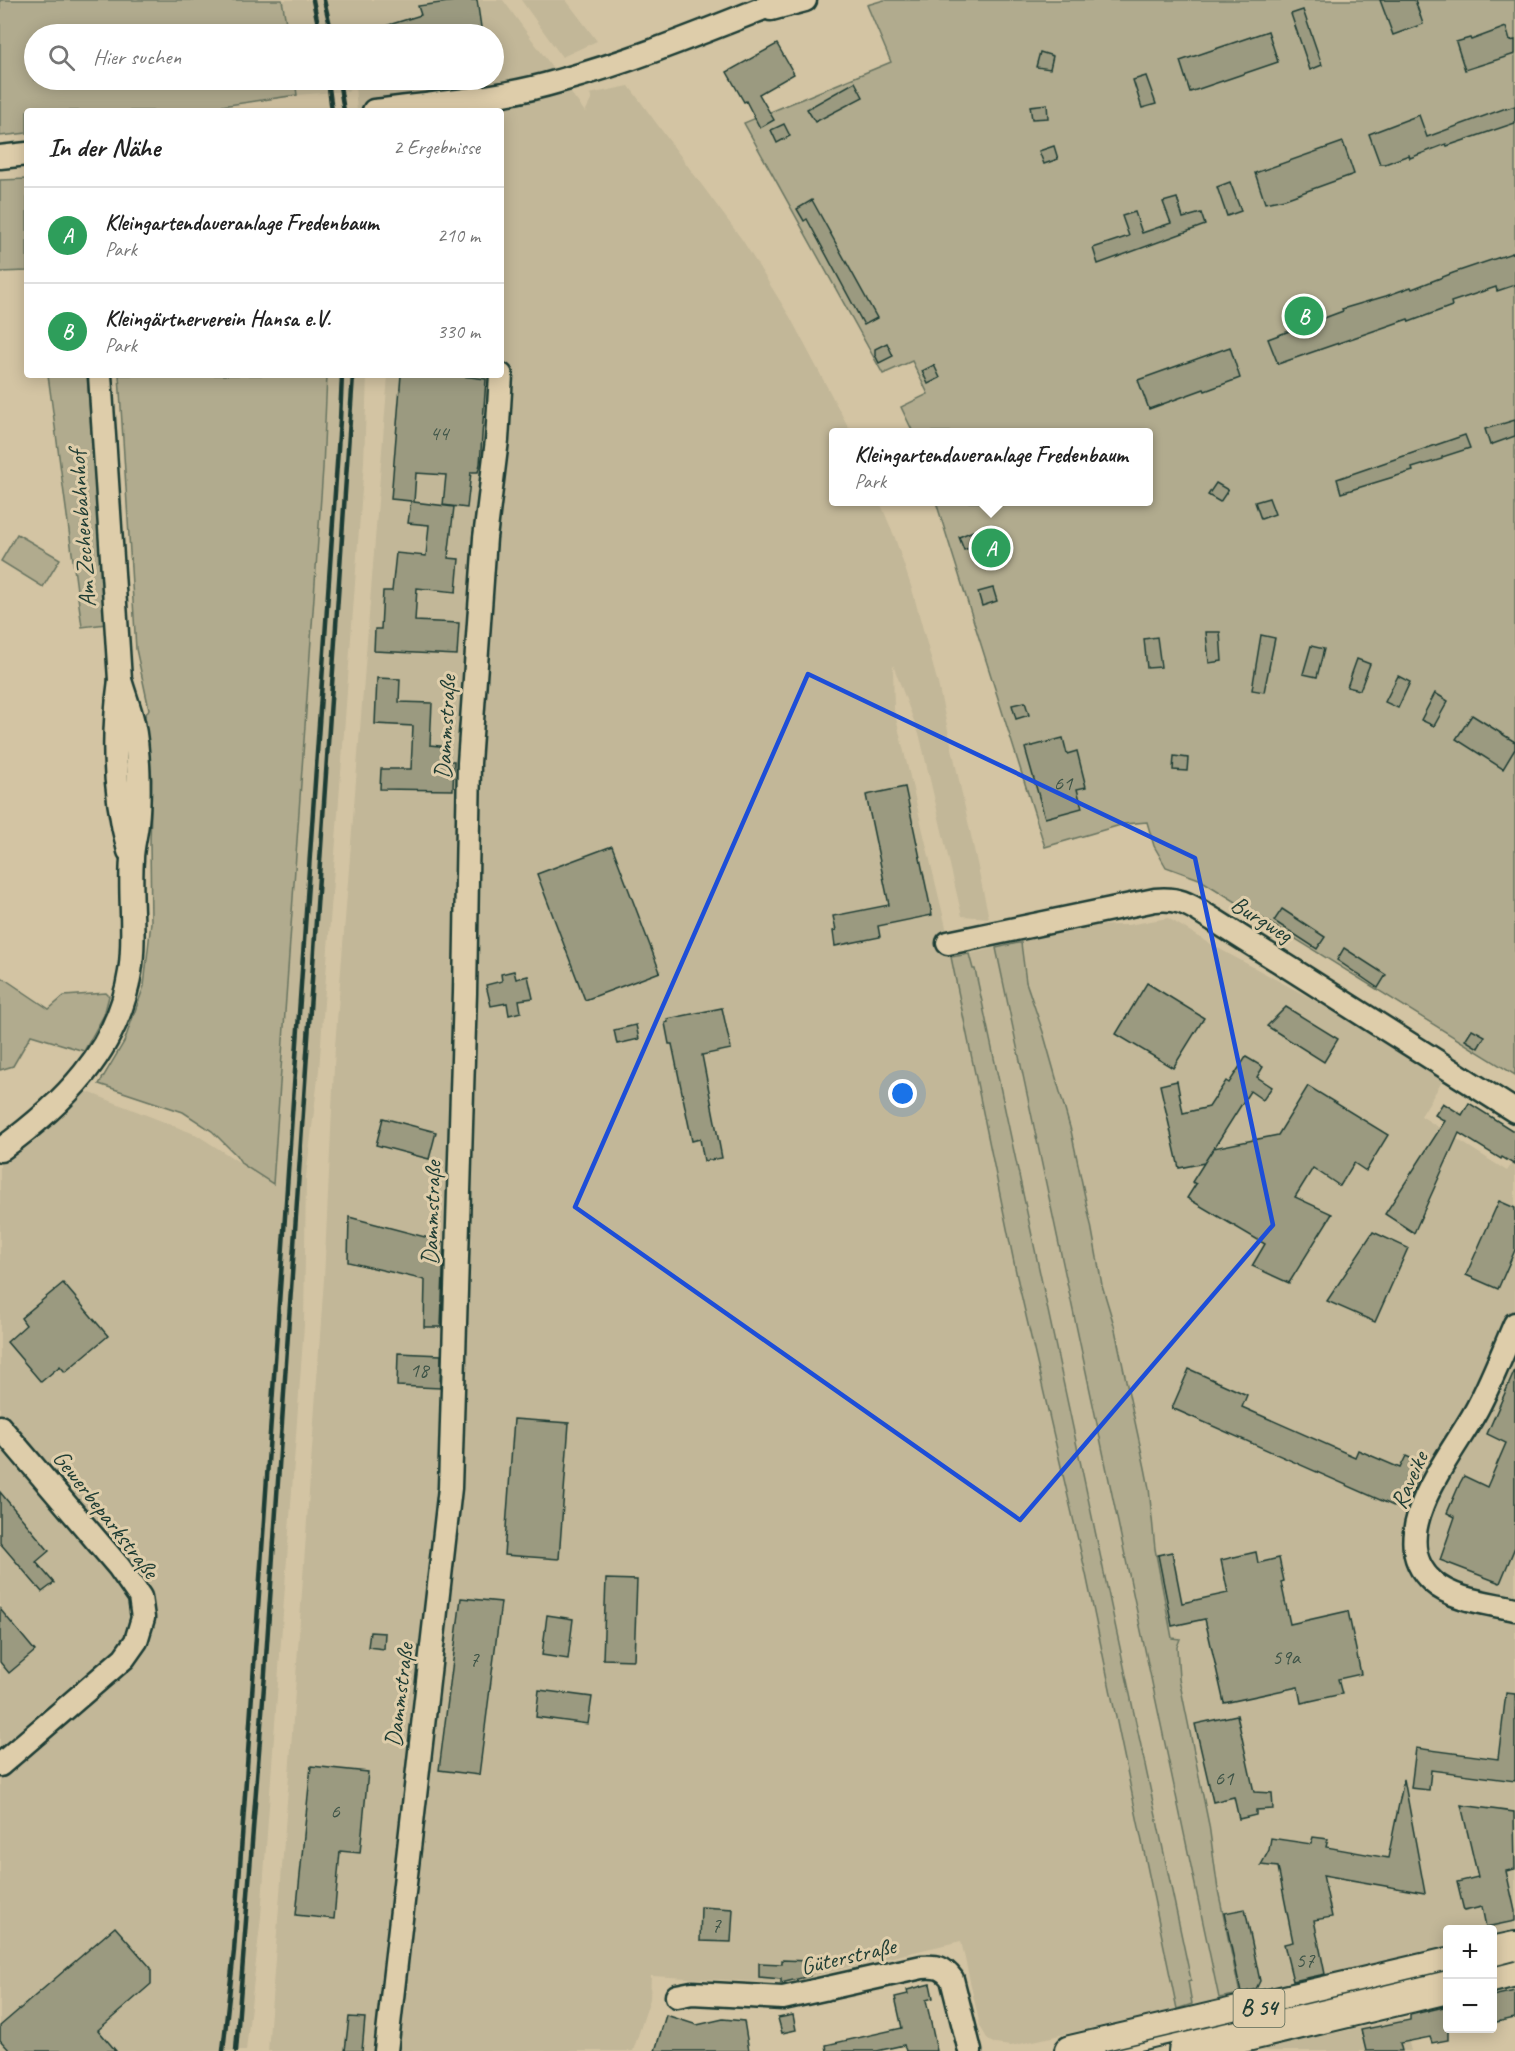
<!DOCTYPE html>
<html lang="de">
<meta charset="utf-8">
<style>
:root{--surface:#fff;--page:#f6f6f6;--text:#222;--muted:#767676;--line:#e0e0e0;--accent:#b45309}
body{margin:0;font-family:Caveat,sans-serif;background:var(--page);color:var(--text)}
.controls{position:absolute;right:18px;bottom:18px;display:grid;overflow:hidden;border-radius:6px;box-shadow:0 3px 15px #0003}
.controls button{width:54px;height:54px;display:grid;place-items:center;padding:0;border:0;border-bottom:2px solid var(--line);background:var(--surface);color:var(--text);font:30px sans-serif}
.you{position:absolute;left:903px;top:1094px;width:21px;height:21px;margin:-15px;border:4px solid #fff;border-radius:50%;background:#1a73e8;box-shadow:0 0 0 9px #1a73e833}
.badge{display:grid;place-items:center;width:39px;height:39px;border-radius:50%;background:var(--accent);color:#fff;font-size:20px;font-weight:700}
.pin{position:absolute;translate:-50% -50%;border:3px solid #fff;box-shadow:0 2px 6px #0006}
.popup{position:absolute;left:829px;top:428px;width:324px;height:78px;box-sizing:border-box;display:grid;place-content:center;border-radius:6px;background:var(--surface);filter:drop-shadow(0 2px 4px #0005);font-size:20px;white-space:nowrap;color:var(--muted)}
.popup b{font-size:22px;color:var(--text)}
.popup::after{content:'';position:absolute;left:50%;top:100%;margin-left:-12px;border:12px solid transparent;border-top-color:var(--surface)}
.list{margin:0;padding:0;list-style:none}
h2{display:flex;justify-content:space-between;align-items:center;height:78px;margin:0;padding:0 24px;font-size:26px}
h2 small{font-size:20px;font-weight:400;color:var(--muted)}
.list li{display:grid;grid-template-columns:39px 1fr auto;gap:18px;align-items:center;box-sizing:border-box;height:96px;padding:0 24px;border-top:2px solid var(--line)}
.list b{display:block;font-size:22px;white-space:nowrap}
.list p{margin:0;font-size:20px;white-space:nowrap;color:var(--muted)}
.list em{font-size:20px;font-style:normal;color:var(--muted)}
.icon{flex:none;width:33px;height:33px;fill:none;stroke:currentColor;stroke-width:2;stroke-linecap:round;stroke-linejoin:round}
.map{position:relative;flex:none;width:1515px;height:2051px;overflow:hidden}
.search{position:absolute;background:var(--surface);box-shadow:0 3px 15px #0003;left:24px;top:24px;width:480px;height:66px;display:flex;align-items:center;gap:15px;box-sizing:border-box;padding:0 21px;border-radius:33px;color:var(--muted);font-size:22px}
.panel{position:absolute;background:var(--surface);box-shadow:0 3px 15px #0003;left:24px;top:108px;width:480px;height:270px;border-radius:6px}
.map>svg:first-child{display:block}
.built{fill:#c2b798;fill-rule:evenodd}
.green{fill:#b1ab8e;stroke:#687461;stroke-width:1.5}
.building{fill:#9b9a80;stroke:#1f3d34;stroke-width:1.5}
.lines{fill:none;stroke-linecap:round;stroke-linejoin:round}
.minor-casing{stroke:#1f3d34;stroke-width:27}
.major-casing{stroke:#1f3d34;stroke-width:34}
.minor{stroke:#decdaa;stroke-width:22}
.major{stroke:#decdaa;stroke-width:30}
.tram{stroke:#1f3d34;stroke-width:1.5}
.rail{stroke:#1f3d34;stroke-width:4.5}
.marked{fill:none;stroke:#1d4ed8;stroke-width:4.5;stroke-linejoin:round}
.labels{text-anchor:middle;dominant-baseline:central;stroke-width:6;stroke-linejoin:round;paint-order:stroke}
.number-label{font-size:21px;fill:#3e5447}
.shield{fill:#decdaa;stroke:#586857;stroke-width:1.5}
.shield-label{font-size:22px;font-weight:bold;fill:#1f3d34}
.street-label{font-size:24px;fill:#1f3d34;stroke:#decdaa}
</style>
<div class="map">
<svg width="1515" height="2051" viewBox="0 0 1515 2051">
<rect width="100%" height="100%" fill="#d3c4a3"/>
<filter id="ink" filterUnits="userSpaceOnUse"><feTurbulence type="fractalNoise" baseFrequency=".0167" numOctaves="2"/><feDisplacementMap in="SourceGraphic" scale="12" xChannelSelector="R" yChannelSelector="G"/><feConvolveMatrix kernelMatrix="1 2 1 2 8 2 1 2 1" color-interpolation-filters="sRGB"/></filter>
<g filter="url(#ink)">
<g class="built">
<polygon points="282,0 503,0 585,112 592,98 589,94 629,86 743,241 790,317 851,432 834,432 834,502 880,502 895,538 912,589 938,684 989,918 962,916 920,737 893,665 894,710 945,923 1017,1277 1086,1574 1177,2009 1011,2046 995,2044 988,2040 980,2026 961,1941 781,1983 651,1976 650,1999 633,2051 268,2051 290,1762 324,1279 335,1046 388,375 501,375 501,111 357,111 355,86 348,91 297,95 295,80 494,80 494,34 288,34"/>
<polygon points="521,0 566,0 597,41 562,57"/>
<polygon points="327,375 367,375 364,462 319,1070 306,1177 304,1325 261,1916 246,2051 0,2051 0,1162 22,1146 75,1098 88,1092 197,1135 273,1184 323,468"/>
<path d="M1168 918 1214 946 1448 1072 1421 1116 1507 1171 1515 1159V1947L1493 1952 1492 1930H1448L1447 1963 1223 2016 1220 2001 1192 2004 1188 1981 1191 1980 975 969 973 970 969 954 995 948 993 934 1046 926 1128 925ZM1018 943H1021L1023 951 1026 982 1043 1032 1071 1131 1102 1285 1114 1325 1132 1402 1155 1549 1172 1638 1180 1640 1177 1658 1179 1679 1209 1825 1218 1890 1240 1993 1220 1998 996 949Z"/>
<polygon points="1403,2018 1411,2051 1253,2051"/>
</g>
<g class="green">
<polygon points="0,0 282,0 288,34 34,34 34,80 295,80 297,95 187,111 27,111 27,133 0,136"/>
<polygon points="884,0 1515,0 1515,1075 1199,879 1166,867 1154,846 1147,822 1124,824 1045,847 936,502 1148,502 1148,432 913,432 901,407 928,394 912,361 883,374 744,123 891,62 867,5"/>
<polygon points="27,179 27,271 0,272 0,180"/>
<polygon points="48,375 87,375 106,624 82,627"/>
<polygon points="119,375 327,375 323,468 273,1184 242,1164 236,1155 212,1131 183,1112 99,1084 124,1042 144,986 151,922 150,843 152,779 145,716 149,709 136,649"/>
<polygon points="17,534 60,559 43,587 1,561"/>
<polygon points="1018,943 1021,943 1026,982 1043,1032 1071,1131 1091,1225 1102,1285 1114,1325 1145,1468 1149,1488 1155,1549 1172,1638 1180,1639 1177,1647 1179,1679 1209,1825 1218,1890 1240,1994 1219,1998 996,948"/>
<polygon points="969,954 973,969 975,969 1191,1980 1188,1981 1192,2004 1177,2009 1086,1574 1017,1277 951,957"/>
<polygon points="0,976 49,1009 64,996 106,993 109,996 104,1015 84,1051 31,1035 13,1066 0,1070"/>
</g>
<g class="building">
<polygon points="463,0 477,0 482,34 369,34 369,31 421,15 418,6"/>
<polygon points="1380,0 1415,0 1423,24 1393,35"/>
<polygon points="1303,10 1322,65 1310,70 1291,14"/>
<polygon points="1506,27 1510,41 1515,40 1515,54 1465,70 1456,42 1470,38 1471,40"/>
<polygon points="1268,31 1278,62 1190,92 1180,61"/>
<polygon points="777,44 794,74 759,94 774,120 760,128 746,101 744,102 727,72"/>
<polygon points="1040,52 1053,56 1050,69 1036,67"/>
<polygon points="1146,76 1156,104 1142,108 1133,80"/>
<polygon points="855,82 863,97 815,122 807,109"/>
<polygon points="1047,104 1048,118 1032,119 1030,106"/>
<polygon points="1515,106 1515,123 1447,146 1446,144 1410,158 1409,155 1385,164 1380,164 1369,134 1419,115 1427,137 1506,108 1506,109"/>
<polygon points="784,124 790,136 777,143 771,130"/>
<polygon points="1343,142 1354,174 1285,199 1265,203 1255,173"/>
<polygon points="1054,146 1058,159 1044,164 1039,151"/>
<polygon points="1230,182 1241,211 1227,216 1217,187"/>
<polygon points="1177,198 1183,218 1201,213 1205,225 1098,264 1093,248 1129,236 1122,216 1135,212 1142,233 1171,223 1163,202"/>
<polygon points="812,200 877,318 864,325 807,219 804,221 797,209"/>
<polygon points="1515,252 1515,285 1497,291 1496,287 1451,302 1452,306 1409,322 1408,319 1278,364 1268,339 1343,311 1342,309 1386,296 1411,287 1412,289 1453,273"/>
<polygon points="887,343 893,356 879,363 875,355 875,349"/>
<polygon points="1230,347 1240,378 1205,391 1204,389 1149,409 1138,380"/>
<polygon points="934,365 940,378 928,384 922,371"/>
<polygon points="401,375 453,375 486,379 480,464 478,472 471,472 467,508 443,505 446,475 416,473 414,502 454,507 448,558 459,559 456,592 417,588 415,621 459,623 457,655 374,651 375,629 381,629 383,591 392,591 396,553 426,556 429,525 408,523 411,501 391,499"/>
<polygon points="1515,420 1515,436 1490,445 1485,429"/>
<polygon points="1465,435 1470,448 1442,457 1442,459 1412,468 1413,471 1341,493 1337,479"/>
<polygon points="1216,483 1228,490 1220,502 1208,495"/>
<polygon points="1269,498 1275,514 1261,519 1255,502"/>
<polygon points="973,531 978,544 964,550 959,537"/>
<polygon points="993,588 997,601 982,606 978,592"/>
<polygon points="1206,632 1220,632 1222,661 1209,663"/>
<polygon points="1261,635 1275,638 1264,692 1252,690"/>
<polygon points="1157,637 1161,667 1147,668 1144,639"/>
<polygon points="1311,646 1324,649 1317,677 1303,674"/>
<polygon points="1357,659 1370,664 1360,690 1347,687"/>
<polygon points="1398,676 1410,682 1398,708 1385,702"/>
<polygon points="377,678 400,679 399,702 432,703 430,745 449,747 447,761 454,761 453,790 380,789 381,769 411,769 413,726 375,724"/>
<polygon points="1435,693 1448,701 1434,726 1421,720"/>
<polygon points="1025,702 1029,715 1016,719 1012,705"/>
<polygon points="1472,715 1515,742 1515,749 1503,769 1456,739"/>
<polygon points="1063,738 1067,754 1077,751 1086,787 1077,789 1082,808 1045,818 1025,748"/>
<polygon points="1174,756 1188,758 1187,771 1173,770"/>
<polygon points="905,787 932,915 878,926 880,937 835,946 833,931 836,930 833,916 889,905 866,795"/>
<polygon points="612,846 660,972 585,1000 537,874"/>
<polygon points="1282,909 1325,937 1317,949 1274,921"/>
<polygon points="1344,948 1386,975 1378,988 1337,960"/>
<polygon points="514,971 516,979 528,976 533,998 519,1000 521,1012 509,1015 507,1003 491,1006 486,985 502,981 501,974"/>
<polygon points="1147,983 1204,1018 1173,1068 1116,1034"/>
<polygon points="1286,1007 1338,1039 1324,1062 1267,1026"/>
<polygon points="722,1008 731,1049 702,1055 722,1158 704,1161 700,1139 692,1141 672,1044 669,1044 665,1023 668,1022 667,1019"/>
<polygon points="636,1025 639,1039 617,1044 614,1030"/>
<polygon points="1472,1029 1485,1036 1478,1048 1465,1040"/>
<polygon points="1246,1057 1263,1067 1257,1077 1272,1087 1263,1100 1250,1091 1214,1148 1278,1135 1308,1086 1388,1135 1366,1171 1354,1163 1340,1186 1313,1168 1295,1197 1332,1214 1289,1283 1252,1266 1265,1244 1187,1198 1196,1184 1192,1182 1213,1149 1204,1163 1179,1168 1160,1085 1177,1081 1183,1113 1209,1107 1226,1081 1229,1083"/>
<polygon points="1443,1103 1462,1115 1469,1103 1515,1132 1515,1165 1502,1157 1501,1159 1459,1133 1414,1233 1385,1214 1445,1121 1435,1115"/>
<polygon points="383,1118 436,1132 429,1159 376,1145"/>
<polygon points="1499,1201 1515,1208 1515,1250 1498,1289 1466,1275"/>
<polygon points="349,1217 444,1242 441,1327 424,1327 425,1280 348,1262"/>
<polygon points="1373,1232 1408,1248 1375,1322 1327,1301"/>
<polygon points="63,1283 108,1336 65,1372 60,1366 41,1382 7,1342 26,1325 21,1318"/>
<polygon points="398,1353 441,1355 440,1388 397,1386"/>
<polygon points="1189,1369 1247,1395 1242,1407 1355,1457 1358,1450 1400,1468 1406,1456 1423,1464 1405,1511 1172,1408"/>
<polygon points="1515,1370 1515,1547 1500,1583 1440,1560 1455,1517 1447,1513 1460,1483 1464,1476 1487,1487 1506,1443 1487,1434"/>
<polygon points="514,1419 569,1423 559,1559 504,1555"/>
<polygon points="0,1492 49,1551 36,1562 54,1583 42,1592 0,1543"/>
<polygon points="1172,1552 1182,1603 1228,1593 1221,1560 1256,1552 1258,1563 1279,1558 1284,1581 1281,1582 1290,1624 1348,1611 1361,1674 1338,1679 1342,1694 1301,1703 1298,1687 1224,1703 1205,1619 1172,1626 1158,1555"/>
<polygon points="606,1579 637,1580 634,1660 603,1659"/>
<polygon points="461,1598 501,1602 479,1775 439,1770"/>
<polygon points="0,1609 35,1651 9,1673 0,1662"/>
<polygon points="547,1615 573,1619 568,1659 542,1655"/>
<polygon points="370,1632 385,1633 384,1649 368,1647"/>
<polygon points="539,1690 592,1697 588,1724 536,1717"/>
<polygon points="1506,1693 1515,1694 1515,1781 1431,1770 1429,1790 1411,1788 1416,1748 1498,1759"/>
<polygon points="1237,1715 1254,1792 1272,1793 1273,1809 1256,1810 1256,1815 1239,1819 1234,1797 1213,1802 1195,1724"/>
<polygon points="311,1766 368,1772 360,1853 340,1851 334,1919 296,1915"/>
<polygon points="1404,1779 1425,1893 1323,1875 1332,1917 1314,1920 1325,1974 1293,1981 1284,1944 1293,1942 1278,1867 1261,1865 1269,1850 1271,1838 1311,1844 1313,1837 1328,1839 1326,1847 1388,1858"/>
<polygon points="1461,1805 1514,1812 1515,1869 1506,1871 1515,1911 1515,1921 1486,1927 1482,1907 1464,1911 1457,1882 1478,1877"/>
<polygon points="701,1907 733,1909 731,1942 700,1941"/>
<polygon points="1245,1909 1260,1981 1256,1989 1241,1993 1224,1913"/>
<polygon points="115,1927 151,1968 151,1984 98,2030 116,2051 10,2051 0,2040 0,2026"/>
<polygon points="782,1960 809,1961 810,1976 781,1983 781,1979 759,1977 759,1963 782,1964"/>
<polygon points="930,1984 933,1998 926,2000 937,2051 906,2051 904,2045 877,2051 827,2051 826,2045 902,2028 895,1997 908,1994 907,1990"/>
<polygon points="1515,1991 1515,2018 1492,2023 1492,1996"/>
<polygon points="1448,2006 1448,2040 1432,2043 1430,2037 1400,2043 1402,2051 1366,2051 1361,2030 1410,2020 1410,2015"/>
<polygon points="666,2015 697,2025 723,2019 744,2021 749,2051 655,2051"/>
<polygon points="793,2015 796,2030 782,2033 778,2018"/>
<polygon points="349,2017 365,2018 362,2051 345,2051"/>
</g>
<g class="lines">
<defs>
<g id="minor">
<polyline points="771,9 805,0"/>
<path d="M374 111C435 103 499 99 559 81 636 60 710 29 784 0"/>
<polyline points="0,157 27,154"/>
<path d="M100 375 120 680C112 737 114 795 129 851"/>
<path d="M948 943 1155 900C1182 897 1192 907 1214 920L1515 1111"/>
<path d="M0 1150C62 1105 118 1051 130 972 136 934 129 897 132 859 132 847 136 835 137 823 140 796 139 750 133 723 130 709 124 694 120 680"/>
<path d="M1515 1324C1503 1352 1492 1380 1478 1407 1455 1452 1380 1536 1433 1582 1453 1600 1489 1603 1515 1609"/>
<polyline points="0,1427 119,1567 140,1597 143,1618 136,1641 124,1658 0,1765"/>
<path d="M677 1996 692 1993 783 1998 922 1967C937 1966 943 1967 952 1979L970 2051"/>
<polyline points="386,2051 450,1488 465,993 469,763 485,538 497,440 501,375"/>
</g>
<g id="major">
<polyline points="1492,1952 1515,1947"/>
<polyline points="1492,1977 1515,1971"/>
<polyline points="1070,2051 1448,1963"/>
<polyline points="1184,2051 1448,1988"/>
</g>
</defs>
<use href="#minor" class="minor-casing"/>
<use href="#major" class="major-casing"/>
<use href="#minor" class="minor"/>
<use href="#major" class="major"/>
<g class="tram">
<polyline points="1492,1967 1515,1961"/>
<polyline points="1105,2051 1448,1970"/>
</g>
<g class="rail">
<polyline points="313,0 320,34"/>
<polyline points="324,0 332,34"/>
<polyline points="328,80 332,111"/>
<polyline points="339,80 344,111"/>
<polyline points="223,2051 234,1951 249,1738 340,420 342,375"/>
<polyline points="236,2051 265,1673 353,375"/>
</g>
</g>
</g>
<path class="marked" d="M808 674 1195 858 1273 1225 1020 1520 575 1207Z"/>
<g class="labels">
<g class="number-label">
<text x="439" y="433">44</text>
<text x="1063" y="783">61</text>
<text x="419" y="1370">18</text>
<text x="1286" y="1657">59a</text>
<text x="474" y="1659">7</text>
<text x="1224" y="1778">61</text>
<text x="335" y="1811">6</text>
<text x="716" y="1925">7</text>
<text x="1305" y="1960">57</text>
</g>
<rect class="shield" x="1233.5" y="1989" width="51" height="38" rx="4.5"/>
<g class="shield-label">
<text x="1259" y="2008">B 54</text>
</g>
<g class="street-label">
<text transform="translate(82 529) rotate(-94)">Am Zechenbahnhof</text>
<text transform="translate(445 727) rotate(-87)">Dammstraße</text>
<text transform="translate(1262 919) rotate(32)">Burgweg</text>
<text transform="translate(431 1213) rotate(-88)">Dammstraße</text>
<text transform="translate(1409 1480) rotate(-66)">Raveike</text>
<text transform="translate(106 1514) rotate(52)">Gewerbeparkstraße</text>
<text transform="translate(399 1695) rotate(-83)">Dammstraße</text>
<text transform="translate(848 1956) rotate(-13)">Güterstraße</text>
</g>
</g>
</svg>
<div class="controls">
<button>+</button>
<button>−</button>
</div>
<div class="you"></div>
<div class="pin badge" style="left:991px;top:548px;background:#2e9e5b">A</div>
<div class="popup"><b>Kleingartendaueranlage Fredenbaum</b>Park</div>
<div class="pin badge" style="left:1304px;top:316px;background:#2e9e5b">B</div>
<div class="search"><svg class="icon" aria-label="search" viewBox="0 0 24 24"><circle cx="10" cy="10" r="6"/><path d="M15 15l6 6"/></svg>Hier suchen</div>
<section class="panel">
<h2>In der Nähe<small>2 Ergebnisse</small></h2>
<ul class="list">
<li><span class="badge" style="background:#2e9e5b">A</span><div><b>Kleingartendaueranlage Fredenbaum</b><p>Park</p></div><em>210 m</em></li>
<li><span class="badge" style="background:#2e9e5b">B</span><div><b>Kleingärtnerverein Hansa e.V.</b><p>Park</p></div><em>330 m</em></li>
</ul>
</section>
</div>
